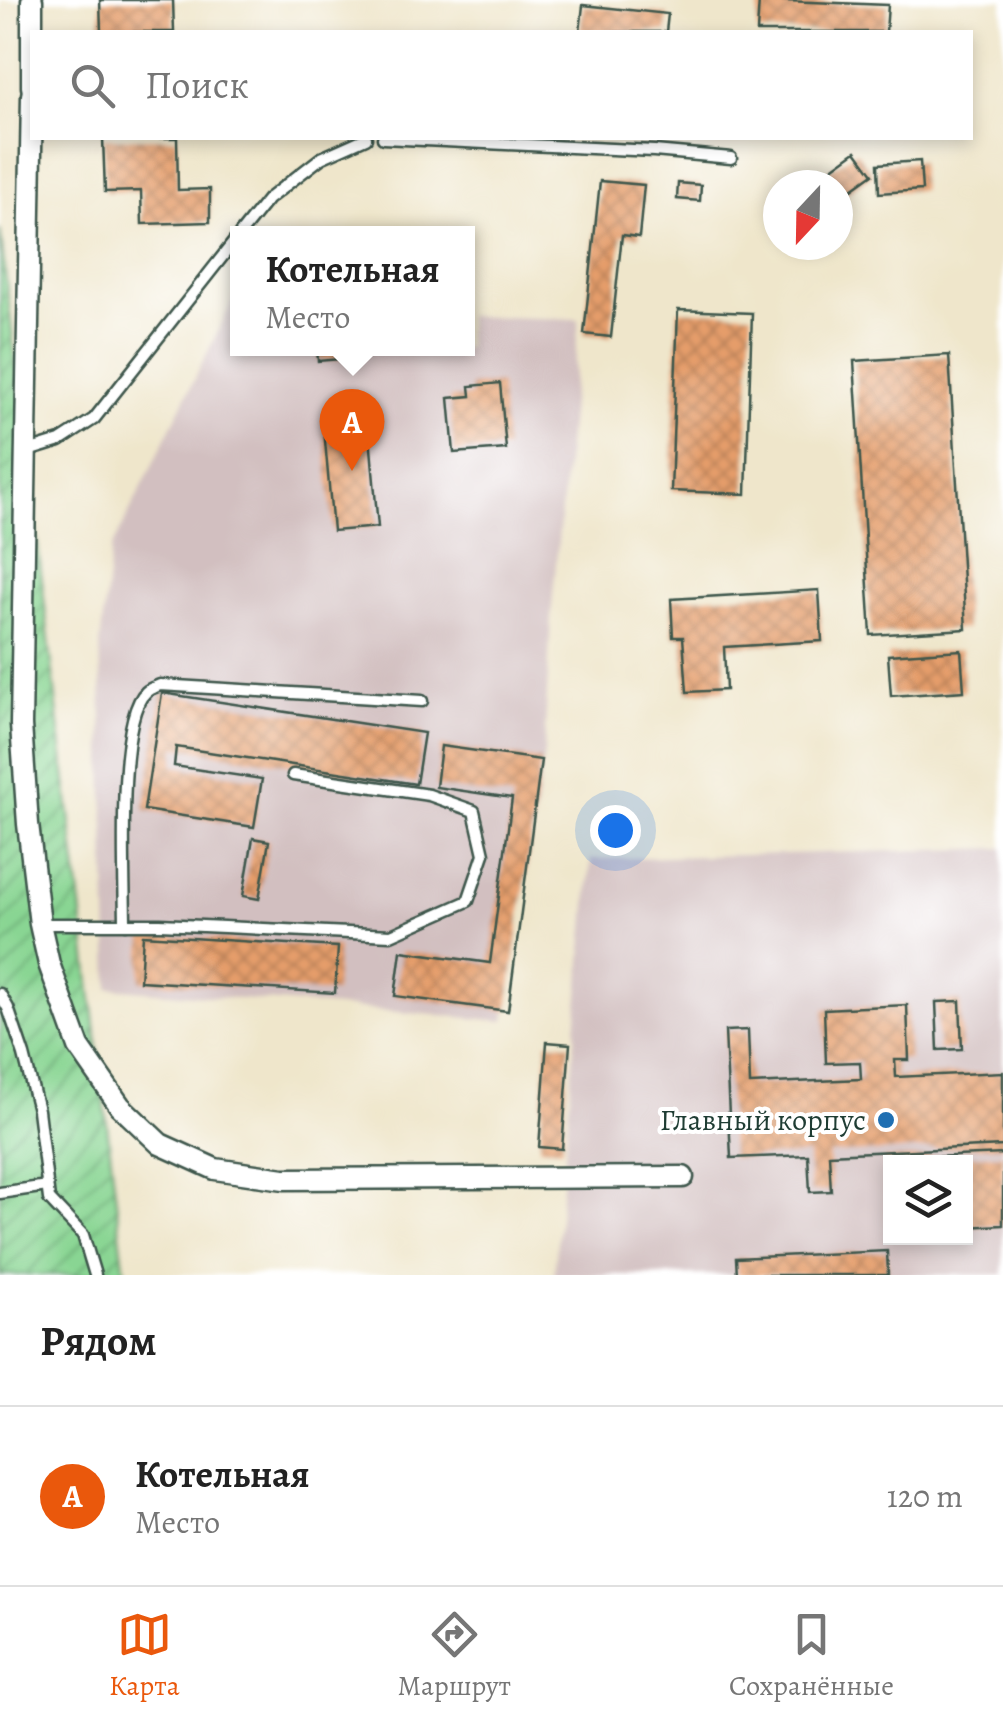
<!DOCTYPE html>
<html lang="ru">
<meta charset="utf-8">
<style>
:root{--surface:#fff;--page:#f6f6f6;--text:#222;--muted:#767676;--line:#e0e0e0;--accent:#ea580c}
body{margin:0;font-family:Alegreya,serif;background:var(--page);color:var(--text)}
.controls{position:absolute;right:30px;bottom:30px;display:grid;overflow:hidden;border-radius:0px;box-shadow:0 5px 15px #0003}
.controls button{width:90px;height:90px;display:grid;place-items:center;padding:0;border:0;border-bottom:2px solid var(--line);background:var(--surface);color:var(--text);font:50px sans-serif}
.compass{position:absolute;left:763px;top:170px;width:90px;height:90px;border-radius:50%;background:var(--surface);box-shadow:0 5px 15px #0003;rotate:202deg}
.you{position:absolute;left:615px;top:830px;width:35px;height:35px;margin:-25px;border:8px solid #fff;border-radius:50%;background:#1a73e8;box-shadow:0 0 0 15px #1a73e833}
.badge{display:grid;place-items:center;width:65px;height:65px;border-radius:50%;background:var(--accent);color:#fff;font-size:32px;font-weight:700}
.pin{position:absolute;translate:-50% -82px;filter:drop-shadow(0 2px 5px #0008)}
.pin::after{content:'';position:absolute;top:52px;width:35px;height:30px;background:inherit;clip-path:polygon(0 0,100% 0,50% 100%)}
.popup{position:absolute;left:230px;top:226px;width:245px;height:130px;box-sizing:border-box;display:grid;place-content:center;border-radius:0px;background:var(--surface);filter:drop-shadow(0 2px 8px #0005);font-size:32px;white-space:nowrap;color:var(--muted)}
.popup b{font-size:38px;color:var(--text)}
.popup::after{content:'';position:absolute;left:50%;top:100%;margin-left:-20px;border:20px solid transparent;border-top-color:var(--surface)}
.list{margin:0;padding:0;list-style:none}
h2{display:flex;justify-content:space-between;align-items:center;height:130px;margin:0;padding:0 40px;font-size:42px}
h2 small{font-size:32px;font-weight:400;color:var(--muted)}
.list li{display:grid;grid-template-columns:65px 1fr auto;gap:30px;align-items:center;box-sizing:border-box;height:180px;padding:0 40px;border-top:2px solid var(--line)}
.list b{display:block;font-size:38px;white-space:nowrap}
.list p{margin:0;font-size:32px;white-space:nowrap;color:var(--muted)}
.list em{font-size:32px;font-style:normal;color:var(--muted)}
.icon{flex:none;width:55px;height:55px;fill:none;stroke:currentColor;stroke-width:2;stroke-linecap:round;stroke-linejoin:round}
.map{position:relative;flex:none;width:1003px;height:1275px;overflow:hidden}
.search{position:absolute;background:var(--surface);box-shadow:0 5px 15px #0003;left:30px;right:30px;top:30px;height:110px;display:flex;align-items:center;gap:25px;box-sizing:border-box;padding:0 35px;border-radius:0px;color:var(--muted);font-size:38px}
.sheet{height:310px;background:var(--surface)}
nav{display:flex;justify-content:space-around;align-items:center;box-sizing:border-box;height:140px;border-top:2px solid var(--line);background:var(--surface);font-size:28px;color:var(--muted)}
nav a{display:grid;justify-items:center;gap:5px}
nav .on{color:var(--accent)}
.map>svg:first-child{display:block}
.industrial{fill:#d2bfc0;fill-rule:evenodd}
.garden{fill:url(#garden-furrows);stroke:#548964;stroke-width:2.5}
.building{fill:url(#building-cross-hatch)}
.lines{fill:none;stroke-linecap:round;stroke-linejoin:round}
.lane-casing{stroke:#3e564b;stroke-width:15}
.street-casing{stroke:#3e564b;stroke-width:25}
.lane{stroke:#fff;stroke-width:10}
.street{stroke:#fff;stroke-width:20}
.poi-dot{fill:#1f6fb2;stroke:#fff;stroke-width:4}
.labels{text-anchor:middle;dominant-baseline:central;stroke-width:8;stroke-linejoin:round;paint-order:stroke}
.poi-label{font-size:30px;fill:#1f3d34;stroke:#fff;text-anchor:end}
</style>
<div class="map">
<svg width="1003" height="1275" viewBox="0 0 1003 1275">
<defs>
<pattern id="garden-furrows" width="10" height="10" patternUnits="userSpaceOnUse" patternTransform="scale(2.5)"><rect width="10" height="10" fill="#89d593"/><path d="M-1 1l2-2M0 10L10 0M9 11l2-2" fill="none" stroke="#6fae79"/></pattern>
<pattern id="building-cross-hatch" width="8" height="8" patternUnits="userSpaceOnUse" patternTransform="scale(2.5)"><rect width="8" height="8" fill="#e59d6b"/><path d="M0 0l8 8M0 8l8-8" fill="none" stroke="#b98159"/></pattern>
</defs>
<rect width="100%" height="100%" fill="#fff"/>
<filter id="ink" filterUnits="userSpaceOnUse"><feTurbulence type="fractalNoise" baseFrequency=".01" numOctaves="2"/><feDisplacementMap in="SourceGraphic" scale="20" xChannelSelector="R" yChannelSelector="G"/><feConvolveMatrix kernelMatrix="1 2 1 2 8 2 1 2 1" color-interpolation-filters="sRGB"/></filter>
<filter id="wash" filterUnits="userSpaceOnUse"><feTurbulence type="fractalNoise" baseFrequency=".0048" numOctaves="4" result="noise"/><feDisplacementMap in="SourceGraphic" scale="40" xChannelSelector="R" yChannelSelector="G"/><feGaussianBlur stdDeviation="2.25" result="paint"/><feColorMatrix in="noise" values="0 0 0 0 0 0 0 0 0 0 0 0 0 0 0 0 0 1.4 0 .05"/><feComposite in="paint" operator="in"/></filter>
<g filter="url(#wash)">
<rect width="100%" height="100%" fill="#efe6cb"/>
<g class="industrial">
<polygon points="237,292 237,348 467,348 467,316 579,319 551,617 544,752 505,1021 109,988 100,644 111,550"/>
<path d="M1003 848V1275H554L591 859ZM890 1162H966V1238H890Z"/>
</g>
<polygon class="garden" points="0,230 125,1275 0,1275"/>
<g id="blocks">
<g class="building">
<polygon points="100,0 173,0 174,32 101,32"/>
<polygon points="759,0 888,5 886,32 757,32"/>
<polygon points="583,5 668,14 666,32 580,32"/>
<polygon points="103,138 177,138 178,190 210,189 210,222 142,224 141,191 105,192"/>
<polygon points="856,151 873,174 838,199 838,185 809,185"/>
<polygon points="920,161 922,190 879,193 878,164"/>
<polygon points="600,181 644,185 639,237 622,235 611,337 584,334"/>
<polygon points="678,183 701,185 700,201 677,199"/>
<polygon points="678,310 752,313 746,494 671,491"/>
<polygon points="317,348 363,348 364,357 318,361"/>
<polygon points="949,355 966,629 871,635 854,361"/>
<polygon points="500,383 506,449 454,453 449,398 471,396 470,386"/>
<polygon points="368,414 378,527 333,531 323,418"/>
<polygon points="819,590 822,641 724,647 726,690 687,692 683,637 673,637 671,599"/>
<polygon points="961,650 964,691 891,696 888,655"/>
<polygon points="162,693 424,733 416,784 176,747 174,766 262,779 254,827 144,810"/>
<polygon points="441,746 541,760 508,1011 395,996 401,951 490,963 512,798 436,787"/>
<polygon points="253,838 269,841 259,899 243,896"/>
<polygon points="143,935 338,947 335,993 140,981"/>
<polygon points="960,1001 962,1049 938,1050 936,1002"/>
<polygon points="907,1005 909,1060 895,1060 896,1077 1003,1072 1003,1146 829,1154 831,1191 810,1192 808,1155 731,1158 725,1031 748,1030 750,1084 861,1079 860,1062 826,1063 824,1009"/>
<polygon points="547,1042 570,1044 562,1149 539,1147"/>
<polygon points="1003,1154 1003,1225 966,1227 966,1162 890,1162 890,1199 887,1199 884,1159"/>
<polygon points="887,1251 888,1275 737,1275 736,1258"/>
</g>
</g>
</g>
<g filter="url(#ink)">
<use href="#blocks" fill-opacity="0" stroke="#3e564b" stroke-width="2.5"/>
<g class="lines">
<defs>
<g id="lane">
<polyline points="383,138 654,151 731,158"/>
<polyline points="240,234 268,199 321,158 366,138"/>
<polyline points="28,451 60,441 94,419 237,238"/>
<polyline points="40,924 160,924 391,935 468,901 484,854 474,811 429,795 293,775"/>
<path d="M125 924C125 880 116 718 146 692 150 688 156 687 160 685L422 701"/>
<polyline points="0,994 8,1008 24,1055 38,1110 49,1199 83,1235 95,1275"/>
<polyline points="0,1193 47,1186"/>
</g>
<g id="street">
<polyline points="32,0 32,87"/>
<polyline points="32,95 21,725 28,824 40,924 49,964 79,1047 120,1106 160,1144 215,1169 284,1179 683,1177"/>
</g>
</defs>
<use href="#lane" class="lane-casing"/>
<use href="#street" class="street-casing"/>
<use href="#lane" class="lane"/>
<use href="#street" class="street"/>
</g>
</g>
<circle class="poi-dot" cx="886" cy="1120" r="10"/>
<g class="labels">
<g class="poi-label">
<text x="866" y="1120">Главный корпус</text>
</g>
</g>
</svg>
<div class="controls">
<button><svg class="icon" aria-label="layers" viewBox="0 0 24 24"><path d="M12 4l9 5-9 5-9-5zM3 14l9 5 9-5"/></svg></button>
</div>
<svg class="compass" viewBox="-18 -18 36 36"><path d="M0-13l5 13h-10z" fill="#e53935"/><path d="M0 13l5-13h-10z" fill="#767676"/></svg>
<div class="you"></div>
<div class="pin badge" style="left:352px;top:471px">A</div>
<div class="popup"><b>Котельная</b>Место</div>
<div class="search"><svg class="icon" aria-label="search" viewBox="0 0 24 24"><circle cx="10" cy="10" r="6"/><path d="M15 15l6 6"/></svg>Поиск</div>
</div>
<section class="sheet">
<h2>Рядом<small></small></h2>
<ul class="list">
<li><span class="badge">A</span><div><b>Котельная</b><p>Место</p></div><em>120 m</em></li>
</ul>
</section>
<nav>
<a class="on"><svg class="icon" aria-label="map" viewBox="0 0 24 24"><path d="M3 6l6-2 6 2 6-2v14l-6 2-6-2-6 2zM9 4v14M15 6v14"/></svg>Карта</a>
<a><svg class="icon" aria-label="directions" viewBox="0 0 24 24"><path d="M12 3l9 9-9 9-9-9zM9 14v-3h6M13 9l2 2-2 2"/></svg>Маршрут</a>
<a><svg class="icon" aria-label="saved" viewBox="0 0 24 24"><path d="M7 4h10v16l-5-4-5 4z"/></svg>Сохранённые</a>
</nav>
